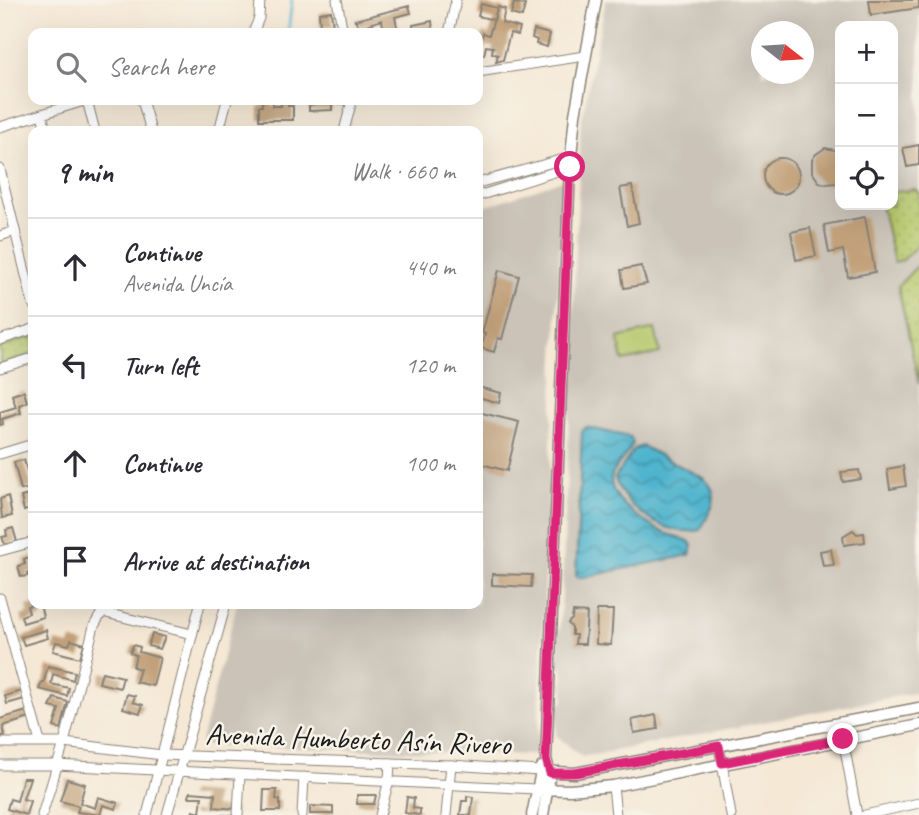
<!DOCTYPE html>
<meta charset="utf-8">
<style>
:root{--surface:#fff;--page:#f7f7f7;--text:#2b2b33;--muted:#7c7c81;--line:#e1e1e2}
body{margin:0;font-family:Caveat,sans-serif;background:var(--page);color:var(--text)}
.controls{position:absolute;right:21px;top:21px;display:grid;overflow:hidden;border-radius:14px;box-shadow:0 7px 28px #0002}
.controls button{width:63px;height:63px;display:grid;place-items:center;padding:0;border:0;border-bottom:2px solid var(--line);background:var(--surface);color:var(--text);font:35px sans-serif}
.compass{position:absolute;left:751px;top:21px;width:63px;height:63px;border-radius:50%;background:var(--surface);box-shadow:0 7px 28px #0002;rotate:107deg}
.stop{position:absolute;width:21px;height:21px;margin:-16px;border:5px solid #db2777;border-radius:50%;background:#fff}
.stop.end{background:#db2777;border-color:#fff;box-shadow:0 2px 7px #0008}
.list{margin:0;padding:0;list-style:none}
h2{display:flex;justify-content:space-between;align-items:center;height:91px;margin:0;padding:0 28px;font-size:30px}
h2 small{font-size:23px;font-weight:400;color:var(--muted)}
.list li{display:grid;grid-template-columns:46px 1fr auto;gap:21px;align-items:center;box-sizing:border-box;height:98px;padding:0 28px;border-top:2px solid var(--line)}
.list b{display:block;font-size:26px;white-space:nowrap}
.list p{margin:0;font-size:23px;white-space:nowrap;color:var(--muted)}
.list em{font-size:23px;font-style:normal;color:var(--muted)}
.icon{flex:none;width:38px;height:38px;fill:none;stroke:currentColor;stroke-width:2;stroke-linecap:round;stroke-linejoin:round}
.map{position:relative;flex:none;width:919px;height:815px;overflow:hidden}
.search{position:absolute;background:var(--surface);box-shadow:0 7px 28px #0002;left:28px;top:28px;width:455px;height:77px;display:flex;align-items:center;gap:18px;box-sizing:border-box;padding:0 24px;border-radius:14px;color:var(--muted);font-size:26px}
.panel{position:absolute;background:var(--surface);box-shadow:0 7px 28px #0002;left:28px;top:126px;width:455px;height:483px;border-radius:14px}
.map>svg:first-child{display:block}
.industrial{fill:#cbc3b8;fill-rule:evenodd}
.grass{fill:url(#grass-dots);stroke:#697244;stroke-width:2}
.garden{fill:#b6c86c;stroke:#697244;stroke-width:2}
.water{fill:url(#water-waves);stroke:#366874;stroke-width:2}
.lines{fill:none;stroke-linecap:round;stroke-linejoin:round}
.stream{stroke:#4fb4cd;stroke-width:2.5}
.building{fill:#c2a17a}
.minor-casing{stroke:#888278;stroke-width:11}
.tertiary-casing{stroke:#888278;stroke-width:13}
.minor{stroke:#fff;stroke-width:9}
.tertiary{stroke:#fff;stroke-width:10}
.route{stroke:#db2777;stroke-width:9}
.labels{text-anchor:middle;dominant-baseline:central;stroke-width:5;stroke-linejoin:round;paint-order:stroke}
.street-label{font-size:30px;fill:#1c1c1c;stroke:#f7f3e8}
</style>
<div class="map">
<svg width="919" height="815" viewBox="0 0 919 815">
<defs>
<pattern id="grass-dots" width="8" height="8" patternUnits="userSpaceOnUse" patternTransform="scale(1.75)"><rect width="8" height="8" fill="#b6c86c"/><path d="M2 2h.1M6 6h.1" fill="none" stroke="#9cab5d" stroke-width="1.8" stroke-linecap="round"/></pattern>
<pattern id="water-waves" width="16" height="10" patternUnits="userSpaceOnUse" patternTransform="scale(1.75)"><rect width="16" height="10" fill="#4fb4cd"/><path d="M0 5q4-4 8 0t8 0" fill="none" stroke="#4192a6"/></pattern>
</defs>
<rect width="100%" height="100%" fill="#f7f3e8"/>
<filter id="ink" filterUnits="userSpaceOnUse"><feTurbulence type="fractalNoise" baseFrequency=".0143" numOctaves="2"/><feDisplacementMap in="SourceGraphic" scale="14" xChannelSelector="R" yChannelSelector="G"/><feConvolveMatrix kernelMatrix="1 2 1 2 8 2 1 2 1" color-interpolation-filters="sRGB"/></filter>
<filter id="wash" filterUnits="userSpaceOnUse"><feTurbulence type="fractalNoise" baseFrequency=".00686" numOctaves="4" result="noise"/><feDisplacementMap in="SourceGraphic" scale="28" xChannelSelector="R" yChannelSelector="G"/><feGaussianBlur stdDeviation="1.57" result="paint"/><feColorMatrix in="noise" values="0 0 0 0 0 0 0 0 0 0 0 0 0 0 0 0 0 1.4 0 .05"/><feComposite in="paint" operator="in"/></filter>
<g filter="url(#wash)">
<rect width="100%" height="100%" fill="#f5e8d5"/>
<g class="industrial">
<path d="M606 0H919V692L582 757 556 735 557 707 564 701V672L557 664 562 597 581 124ZM840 26H893V205H840ZM762 32H804V74H762Z"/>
<polygon points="563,180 537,755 200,745 237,604 478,604 478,209"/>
</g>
<g class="grass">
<polygon points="915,189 919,193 919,243 903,260 894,262 881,205 893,205 893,192"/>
<polygon points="919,264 919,384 898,286"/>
<polygon points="33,336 33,354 0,365 0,347"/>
</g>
<polygon class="garden" points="655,329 660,353 623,361 618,338"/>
<g class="water">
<path d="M586 427 630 437 633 443C628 455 616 464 612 475 605 496 643 522 659 530 668 535 680 537 690 542L692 546 690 555 580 578 576 576 582 430Z"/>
<path d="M642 446 703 478C723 494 711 512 700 530 668 538 624 509 615 478L634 449Z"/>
</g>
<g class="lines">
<polyline class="stream" points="288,33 292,0"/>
</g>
<g id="blocks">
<g class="building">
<polygon points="869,0 919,0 919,8 871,15"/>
<polygon points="514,3 525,5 522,17 511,14"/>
<polygon points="481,4 497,8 494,20 478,16"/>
<polygon points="409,6 411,13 395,17 398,31 403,30 403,33 384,33 382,20 360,27 355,20"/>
<polygon points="498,7 505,9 502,23 520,28 518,35 510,33 503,60 496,62 498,55 492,53 493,47 486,46 484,55 478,53 478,49 483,33 489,35"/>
<polygon points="331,11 333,26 320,27 319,13"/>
<polygon points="432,21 433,30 414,33 413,25"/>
<polygon points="534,30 550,34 547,47 536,44 537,40 532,38"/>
<polygon points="282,100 288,100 288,106 293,106 293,120 259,120 259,106 262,106 262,101 273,101 273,106 281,106"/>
<polygon points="313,100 345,100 345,104 332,104 332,110 309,111 309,105 314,104"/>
<polygon points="919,145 919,165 907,167 903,148"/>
<polygon points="825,148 840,151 840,181 837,183 825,184 819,182 812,172 812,160 815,155"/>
<circle cx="781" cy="176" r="18"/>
<polygon points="632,186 639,223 627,226 620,188"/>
<polygon points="865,217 875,272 848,277 843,250 829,253 824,225"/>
<polygon points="810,228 816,256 796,260 791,232"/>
<polygon points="641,266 647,284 624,288 621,270"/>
<polygon points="499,270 519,276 502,339 498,338 494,352 481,348 485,334 482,333"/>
<polygon points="478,387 501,393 499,403 478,397"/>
<polygon points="24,391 27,402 19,405 21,413 2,419 3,424 0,425 0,412 16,407 12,395"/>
<polygon points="478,412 519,422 507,471 478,463"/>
<polygon points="24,460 32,488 21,490 14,462"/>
<polygon points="903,466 906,486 890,489 887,469"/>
<polygon points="859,470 861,479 843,482 841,472"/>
<polygon points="33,494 33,508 24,511 21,497"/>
<polygon points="8,496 12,516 2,518 0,499"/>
<polygon points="13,528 17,542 5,545 2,537 7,536 6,530"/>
<polygon points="853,530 857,534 864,533 865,542 844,545 843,536"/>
<polygon points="831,549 834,565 823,566 820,551"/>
<polygon points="33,555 33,571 27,573 28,576 21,577 18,566 25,564 24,559"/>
<polygon points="492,574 532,575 531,587 492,585"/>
<polygon points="35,604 40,604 43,617 23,623 21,616 29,613 27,606"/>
<polygon points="597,610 613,610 611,645 596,644"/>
<polygon points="573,612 587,613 585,644 575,644 576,635 572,635 572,628 568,623 572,619"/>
<polygon points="46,630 48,638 24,645 21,637"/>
<polygon points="152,634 165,637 160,649 148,646"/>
<polygon points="71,640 84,644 80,658 53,651 56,642 69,645"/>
<polygon points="133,645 140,647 139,652 160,658 153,686 136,682 140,669 133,667 136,655 130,653"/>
<polygon points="48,666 75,672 73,680 53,674 51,684 69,688 67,696 39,689 42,682 44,682"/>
<polygon points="102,672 123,677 120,688 99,683"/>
<polygon points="22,691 24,699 7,704 5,696"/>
<polygon points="127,694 135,696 133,702 143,705 140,713 123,708"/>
<polygon points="54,698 68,702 61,729 54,727 59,709 50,707"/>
<polygon points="27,711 30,718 3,726 5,736 0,736 0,719"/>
<polygon points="656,715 658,729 634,733 632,720"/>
<polygon points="23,778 30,778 23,799 30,801 26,815 7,809 10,799 17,801"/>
<polygon points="67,779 85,784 80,803 95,808 98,797 118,803 116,809 103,805 100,815 77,812 79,806 60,801"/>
<polygon points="264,790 277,790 276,799 280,800 280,811 263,811"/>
<polygon points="190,792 215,794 214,807 236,809 235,815 192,815 193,811 200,813 202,797 189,797"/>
<polygon points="357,795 376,795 374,804 357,804"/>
<polygon points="467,796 473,797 471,815 460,815 462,801 467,801"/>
<polygon points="407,797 414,798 413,808 420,809 420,815 405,813"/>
<polygon points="310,806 333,807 333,814 310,814"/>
</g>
</g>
</g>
<g filter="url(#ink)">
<use href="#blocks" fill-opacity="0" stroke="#888278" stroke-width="2"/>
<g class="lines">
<defs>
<g id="minor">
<polyline points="337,0 343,33"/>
<polyline points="253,33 259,18 260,0"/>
<polyline points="449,33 456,0"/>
<polyline points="478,72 585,56"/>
<polyline points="87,100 95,131"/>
<polyline points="142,100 151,131"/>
<polyline points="42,114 46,131"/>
<polyline points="0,127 87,100"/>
<polyline points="219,131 227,100"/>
<polyline points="243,131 243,130"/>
<polyline points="344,131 352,100"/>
<polyline points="0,169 33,304"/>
<polyline points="478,183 571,157"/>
<polyline points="478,196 570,167"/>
<polyline points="0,236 15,231"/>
<polyline points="0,340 33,329"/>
<polyline points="0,368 33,358"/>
<polyline points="0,454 33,444"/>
<polyline points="0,551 33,542"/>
<polyline points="0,598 40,742"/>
<polyline points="840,722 857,815"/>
<polyline points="0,743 64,743 162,755 451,765 539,771"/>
<polyline points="719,746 731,815"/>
<polyline points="0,765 56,765 536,789"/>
<polyline points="613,786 616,815"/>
<polyline points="42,815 64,743 94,626 102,612 192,634"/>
<polyline points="147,815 200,604"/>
<polyline points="167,815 226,604"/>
<polyline points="238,815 240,775"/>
<polyline points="302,815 304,777"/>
<polyline points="380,815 389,780 390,763"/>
<polyline points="446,815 451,765"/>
<polyline points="865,815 919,803"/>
</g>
<g id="tertiary">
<polyline points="539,771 575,773 919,708"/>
<polyline points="536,789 570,790 613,786 919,725"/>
<polyline points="532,815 542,767"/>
<polyline points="543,815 550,773 546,759 570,167 575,115 596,0"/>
</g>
</defs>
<use href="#minor" class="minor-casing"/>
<use href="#tertiary" class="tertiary-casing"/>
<use href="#minor" class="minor"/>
<use href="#tertiary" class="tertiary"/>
</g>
</g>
<g class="lines" filter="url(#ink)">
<polyline class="route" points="570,167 546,759 550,773 575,773 719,746 722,763 843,739"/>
</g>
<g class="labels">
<g class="street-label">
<text transform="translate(358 739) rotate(2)">Avenida Humberto Asín Rivero</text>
</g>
</g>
</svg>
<div class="controls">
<button>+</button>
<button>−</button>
<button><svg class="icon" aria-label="locate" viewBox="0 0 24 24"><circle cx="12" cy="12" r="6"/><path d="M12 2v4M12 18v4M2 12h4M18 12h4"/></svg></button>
</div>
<svg class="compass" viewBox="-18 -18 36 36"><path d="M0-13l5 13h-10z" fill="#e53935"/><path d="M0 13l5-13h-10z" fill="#7c7c81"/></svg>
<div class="stop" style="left:570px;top:167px"></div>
<div class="stop end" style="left:843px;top:739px"></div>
<div class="search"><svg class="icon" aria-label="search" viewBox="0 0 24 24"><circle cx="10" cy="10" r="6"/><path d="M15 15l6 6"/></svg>Search here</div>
<section class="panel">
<h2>9 min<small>Walk · 660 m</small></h2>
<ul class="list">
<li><svg class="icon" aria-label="ahead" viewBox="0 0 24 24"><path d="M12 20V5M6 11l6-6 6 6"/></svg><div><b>Continue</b><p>Avenida Uncía</p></div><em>440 m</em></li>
<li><svg class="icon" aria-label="left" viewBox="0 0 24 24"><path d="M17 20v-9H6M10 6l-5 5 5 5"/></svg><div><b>Turn left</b></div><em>120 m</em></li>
<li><svg class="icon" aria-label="ahead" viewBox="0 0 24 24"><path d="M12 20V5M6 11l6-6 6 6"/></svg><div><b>Continue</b></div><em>100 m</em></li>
<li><svg class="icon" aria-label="arrive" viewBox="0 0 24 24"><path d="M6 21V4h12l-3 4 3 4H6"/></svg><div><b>Arrive at destination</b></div></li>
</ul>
</section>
</div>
